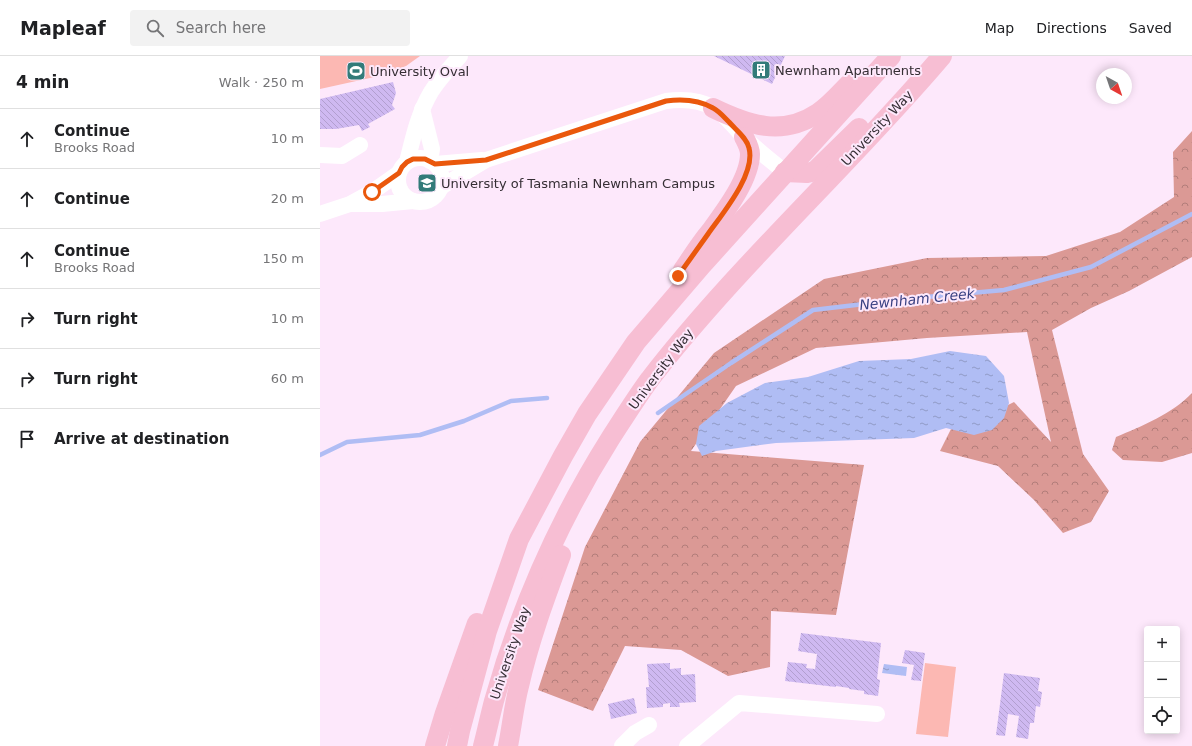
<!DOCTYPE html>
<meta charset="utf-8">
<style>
:root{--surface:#fff;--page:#f2f2f2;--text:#202124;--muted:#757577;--line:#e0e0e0}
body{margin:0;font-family:"DejaVu Sans",sans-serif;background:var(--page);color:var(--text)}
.controls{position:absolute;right:12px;bottom:12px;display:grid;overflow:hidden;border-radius:4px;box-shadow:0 2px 10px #0003}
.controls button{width:36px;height:36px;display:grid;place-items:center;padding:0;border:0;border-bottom:1px solid var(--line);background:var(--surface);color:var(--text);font:20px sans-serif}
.compass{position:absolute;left:776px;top:12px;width:36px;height:36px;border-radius:50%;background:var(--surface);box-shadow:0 2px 10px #0003;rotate:140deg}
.stop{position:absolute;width:12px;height:12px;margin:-9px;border:3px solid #ea580c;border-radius:50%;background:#fff}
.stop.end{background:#ea580c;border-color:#fff;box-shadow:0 1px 4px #0008}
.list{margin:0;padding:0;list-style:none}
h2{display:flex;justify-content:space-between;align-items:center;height:52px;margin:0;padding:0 16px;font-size:17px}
h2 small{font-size:13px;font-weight:400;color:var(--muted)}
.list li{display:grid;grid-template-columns:26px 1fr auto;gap:12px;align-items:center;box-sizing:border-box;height:60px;padding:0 16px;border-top:1px solid var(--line)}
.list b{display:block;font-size:15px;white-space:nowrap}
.list p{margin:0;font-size:13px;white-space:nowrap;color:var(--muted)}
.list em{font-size:13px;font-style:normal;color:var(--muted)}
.icon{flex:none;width:22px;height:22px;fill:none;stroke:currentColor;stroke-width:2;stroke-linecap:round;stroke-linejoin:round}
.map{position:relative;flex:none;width:872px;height:690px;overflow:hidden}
header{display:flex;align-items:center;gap:24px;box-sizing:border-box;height:56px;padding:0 20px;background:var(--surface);border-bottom:1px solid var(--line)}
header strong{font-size:19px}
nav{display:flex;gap:22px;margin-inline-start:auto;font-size:14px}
.search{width:280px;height:36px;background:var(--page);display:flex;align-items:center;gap:10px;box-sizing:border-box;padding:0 14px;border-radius:4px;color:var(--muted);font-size:15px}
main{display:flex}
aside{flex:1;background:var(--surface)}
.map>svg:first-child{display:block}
.forest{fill:url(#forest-crowns)}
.green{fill:#fcb8b3}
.water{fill:url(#water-ripples)}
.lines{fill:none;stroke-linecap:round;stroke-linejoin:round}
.stream{stroke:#b0bdf4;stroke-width:4.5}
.building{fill:url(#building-back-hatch)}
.minor{stroke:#fff;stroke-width:16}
.major{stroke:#f7bed3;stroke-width:20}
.route{stroke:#ea580c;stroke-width:5}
.labels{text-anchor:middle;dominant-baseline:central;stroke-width:4;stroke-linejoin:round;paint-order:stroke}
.poi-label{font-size:13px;fill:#352e34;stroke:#fde8fb;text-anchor:start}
.street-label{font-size:13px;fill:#352e34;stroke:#fde8fb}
.water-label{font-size:14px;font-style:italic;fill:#384082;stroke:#fde8fb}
</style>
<header>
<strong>Mapleaf</strong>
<div class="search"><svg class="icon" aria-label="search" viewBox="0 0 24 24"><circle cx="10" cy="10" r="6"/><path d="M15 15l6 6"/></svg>Search here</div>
<nav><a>Map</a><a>Directions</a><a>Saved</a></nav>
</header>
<main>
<aside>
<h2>4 min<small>Walk · 250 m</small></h2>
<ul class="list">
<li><svg class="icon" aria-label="ahead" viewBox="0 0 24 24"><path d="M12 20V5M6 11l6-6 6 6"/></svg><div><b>Continue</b><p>Brooks Road</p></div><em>10 m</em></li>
<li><svg class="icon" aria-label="ahead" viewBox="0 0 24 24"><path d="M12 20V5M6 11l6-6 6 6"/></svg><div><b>Continue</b></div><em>20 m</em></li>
<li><svg class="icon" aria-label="ahead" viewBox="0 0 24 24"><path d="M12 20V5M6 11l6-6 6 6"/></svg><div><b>Continue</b><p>Brooks Road</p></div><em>150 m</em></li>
<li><svg class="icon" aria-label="right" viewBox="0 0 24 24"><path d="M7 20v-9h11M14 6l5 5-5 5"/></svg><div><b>Turn right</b></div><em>10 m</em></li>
<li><svg class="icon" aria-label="right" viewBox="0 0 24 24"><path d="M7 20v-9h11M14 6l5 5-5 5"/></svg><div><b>Turn right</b></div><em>60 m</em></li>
<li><svg class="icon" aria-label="arrive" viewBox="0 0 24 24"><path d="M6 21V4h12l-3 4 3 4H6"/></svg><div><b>Arrive at destination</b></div></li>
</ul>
</aside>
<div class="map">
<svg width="872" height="690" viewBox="0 0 872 690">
<defs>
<pattern id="forest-crowns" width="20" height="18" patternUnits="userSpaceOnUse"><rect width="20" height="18" fill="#db9995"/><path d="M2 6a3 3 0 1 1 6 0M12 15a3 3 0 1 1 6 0" fill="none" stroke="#b27d7a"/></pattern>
<pattern id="water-ripples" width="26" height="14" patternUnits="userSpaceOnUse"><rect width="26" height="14" fill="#b0bdf4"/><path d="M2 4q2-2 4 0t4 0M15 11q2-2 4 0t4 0" fill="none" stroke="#909ac6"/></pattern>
<pattern id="building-back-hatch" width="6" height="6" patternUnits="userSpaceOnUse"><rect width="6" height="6" fill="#cfb9f1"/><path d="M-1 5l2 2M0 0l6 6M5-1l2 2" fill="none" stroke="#b29fcf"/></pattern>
</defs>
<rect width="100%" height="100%" fill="#fde8fb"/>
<g class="forest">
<polygon points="872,75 872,201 809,235 771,252 732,274 763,398 789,435 771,466 743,477 714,444 678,410 620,395 636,363 674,356 694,346 731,386 707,276 607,282 496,292 416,330 371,395 544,409 516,559 451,555 450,611 408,620 361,594 305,590 273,655 218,634 265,491 320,386 394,297 504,223 607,202 726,200 800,176 854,141 853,96"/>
<path d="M872 337V397L842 406 803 404 792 394 796 381C822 370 852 358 872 337Z"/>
</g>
<g class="green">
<polygon points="0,0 100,0 86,10 59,20 0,33"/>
<polygon points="605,607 636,611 628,681 596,678"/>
</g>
<g class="water">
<polygon points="630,295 666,300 684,320 689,347 684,362 672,374 654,379 626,372 594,382 456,387 396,395 382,400 376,388 379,370 407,347 445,327 488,321 539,305 591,303"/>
<polygon points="564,608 587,611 586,620 562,617"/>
</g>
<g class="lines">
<g class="stream">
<polyline points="338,357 411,307 493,254 595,242 684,234 771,211 872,158"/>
<polyline points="0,399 27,386 100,379 144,365 191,345 227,342"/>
</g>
</g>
<g class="building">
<polygon points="394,0 465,0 452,28"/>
<polygon points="73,26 76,37 72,49 75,53 48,68 50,71 42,75 39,69 16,73 0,73 0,43"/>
<polygon points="481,577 561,587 557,623 560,624 558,640 544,638 544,635 529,633 529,632 516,630 516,631 465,625 468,606 487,608 486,612 495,613 497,598 478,595"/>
<polygon points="585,594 605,597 601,625 591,624 594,609 582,607"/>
<polygon points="350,607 350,613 361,612 361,619 375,618 376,646 359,647 360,651 350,651 350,647 343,648 343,651 327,652 326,631 329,631 327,608"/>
<polygon points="684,617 720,622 718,635 722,636 720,651 716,650 714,667 710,667 708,683 696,681 699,660 688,658 685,680 676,679"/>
<polygon points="314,642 317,657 291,663 288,648"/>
</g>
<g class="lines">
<g class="minor">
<polyline points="102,53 112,93 110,105"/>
<polyline points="0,99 22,100 40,89"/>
<circle cx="100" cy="124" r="22"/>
<path d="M87 106C93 82 98 58 111 36 119 23 130 12 140 0"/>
<polyline points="115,108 162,104"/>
<path d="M121 131 166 104 346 45C361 43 380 44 394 52 406 59 415 73 425 82 437 94 451 105 465 116"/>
<polyline points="32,148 62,148 93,145"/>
<polyline points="0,158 30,148 52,136 79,117"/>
<polyline points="302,690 315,677 329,669"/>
<polyline points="367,690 419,647 557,658"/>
</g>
<g class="major">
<path d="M393 52C428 69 462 81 498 57 510 49 519 38 529 28"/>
<polyline points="465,116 487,117 495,115 539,72"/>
<path d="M363 214C372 201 380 188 390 176 404 157 430 123 430 98 430 92 427 87 424 81"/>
<polyline points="115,690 125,657 157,567"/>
<polyline points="137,690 140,675 167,575 199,483 243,400 267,358 316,286 382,209 571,0"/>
<path d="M163 690C167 675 170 660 174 645 200 553 239 464 290 383 303 363 316 342 330 323 419 208 528 111 622 0"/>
<path d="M188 690C192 670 194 649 199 630 209 585 225 542 241 499"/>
</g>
</g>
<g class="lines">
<path class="route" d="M52 136 79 117 82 111 87 106 93 103H105L115 108 166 104 346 45C361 43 379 44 393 52 399 55 404 61 409 66 416 74 427 82 429 92 436 118 402 158 388 178 378 192 368 206 358 220"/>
</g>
<defs>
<symbol id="building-square" viewBox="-11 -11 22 22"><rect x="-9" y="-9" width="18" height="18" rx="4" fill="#327b79" stroke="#fde8fb"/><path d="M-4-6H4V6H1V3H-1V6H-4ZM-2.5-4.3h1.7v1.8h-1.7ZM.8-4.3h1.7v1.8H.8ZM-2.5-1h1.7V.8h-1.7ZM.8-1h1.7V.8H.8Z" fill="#fff"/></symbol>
<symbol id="stadium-square" viewBox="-11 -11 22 22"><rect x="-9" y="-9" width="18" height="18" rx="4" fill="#327b79" stroke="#fde8fb"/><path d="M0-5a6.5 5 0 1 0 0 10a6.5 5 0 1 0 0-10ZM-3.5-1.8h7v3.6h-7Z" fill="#fff"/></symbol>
<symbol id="university-square" viewBox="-11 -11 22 22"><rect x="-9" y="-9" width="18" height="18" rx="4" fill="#327b79" stroke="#fde8fb"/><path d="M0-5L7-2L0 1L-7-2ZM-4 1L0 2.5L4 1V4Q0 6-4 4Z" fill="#fff"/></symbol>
</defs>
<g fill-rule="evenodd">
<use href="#building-square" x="430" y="3" width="22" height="22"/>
<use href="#stadium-square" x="25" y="4" width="22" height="22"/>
<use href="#university-square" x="96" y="116" width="22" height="22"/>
</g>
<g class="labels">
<g class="poi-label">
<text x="455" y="14">Newnham Apartments</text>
<text x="50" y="15">University Oval</text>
<text x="121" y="127">University of Tasmania Newnham Campus</text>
</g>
<g class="street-label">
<text transform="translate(557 72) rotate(-47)">University Way</text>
<text transform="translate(341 313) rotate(-53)">University Way</text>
<text transform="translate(190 597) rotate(-71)">University Way</text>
</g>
<g class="water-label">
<text transform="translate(597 243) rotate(-6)">Newnham Creek</text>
</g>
</g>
</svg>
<div class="controls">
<button>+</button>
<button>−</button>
<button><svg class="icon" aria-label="locate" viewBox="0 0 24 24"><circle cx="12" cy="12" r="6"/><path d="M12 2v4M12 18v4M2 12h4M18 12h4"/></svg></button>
</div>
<svg class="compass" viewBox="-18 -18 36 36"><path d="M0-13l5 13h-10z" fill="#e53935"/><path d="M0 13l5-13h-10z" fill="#757577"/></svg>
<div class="stop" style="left:52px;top:136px"></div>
<div class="stop end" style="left:358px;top:220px"></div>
</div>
</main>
